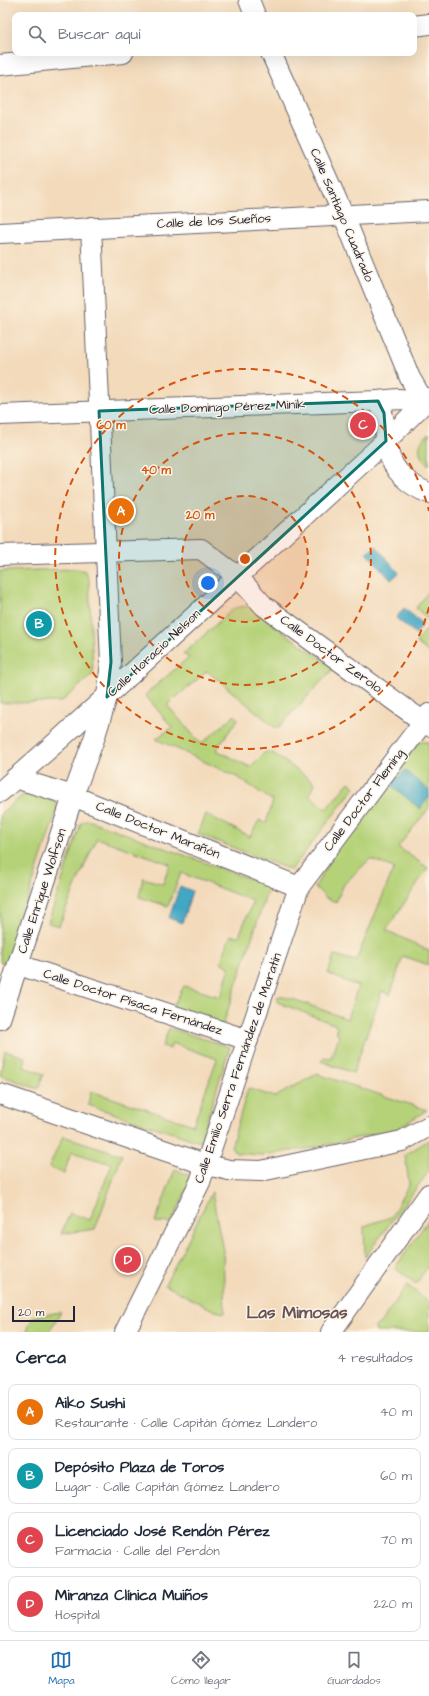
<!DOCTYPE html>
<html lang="es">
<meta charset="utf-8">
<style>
:root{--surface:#fff;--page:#f2f2f3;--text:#1f2937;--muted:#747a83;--line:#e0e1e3;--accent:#1f6fb2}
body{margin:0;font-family:"Architects Daughter",sans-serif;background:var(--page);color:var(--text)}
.scale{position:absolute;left:12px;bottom:10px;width:63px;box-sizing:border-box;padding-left:4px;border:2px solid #22223b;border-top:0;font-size:11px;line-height:14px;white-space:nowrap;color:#22223b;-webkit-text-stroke:3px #fcf5e5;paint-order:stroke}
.you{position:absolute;left:208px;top:583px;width:14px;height:14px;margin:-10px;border:3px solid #fff;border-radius:50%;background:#1a73e8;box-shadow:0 0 0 6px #1a73e833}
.badge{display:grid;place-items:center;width:26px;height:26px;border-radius:50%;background:var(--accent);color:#fff;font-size:13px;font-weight:700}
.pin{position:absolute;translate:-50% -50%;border:2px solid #fff;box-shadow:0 1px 4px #0006}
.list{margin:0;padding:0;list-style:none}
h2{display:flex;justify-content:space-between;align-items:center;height:52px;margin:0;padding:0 16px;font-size:17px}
h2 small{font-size:13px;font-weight:400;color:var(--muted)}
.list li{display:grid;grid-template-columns:26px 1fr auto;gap:12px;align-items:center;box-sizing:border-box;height:56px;margin:0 8px 8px;padding:0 8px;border:1px solid var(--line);border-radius:8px}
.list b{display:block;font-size:15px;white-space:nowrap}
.list p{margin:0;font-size:13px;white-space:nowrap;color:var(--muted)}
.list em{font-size:13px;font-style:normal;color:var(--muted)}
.icon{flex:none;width:22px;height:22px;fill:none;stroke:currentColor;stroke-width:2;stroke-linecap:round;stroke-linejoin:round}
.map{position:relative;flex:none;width:429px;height:1332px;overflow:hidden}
.search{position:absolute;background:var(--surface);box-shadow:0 4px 16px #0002;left:12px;right:12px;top:12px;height:44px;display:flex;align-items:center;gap:10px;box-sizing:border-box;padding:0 14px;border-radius:8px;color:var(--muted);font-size:15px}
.sheet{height:308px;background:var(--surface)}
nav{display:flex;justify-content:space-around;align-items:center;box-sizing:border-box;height:56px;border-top:1px solid var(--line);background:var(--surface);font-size:11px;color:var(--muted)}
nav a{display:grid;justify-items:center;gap:2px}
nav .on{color:var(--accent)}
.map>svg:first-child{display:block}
.green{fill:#b5d278;stroke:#6c7a5a}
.water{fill:#43a7c3;stroke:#32647f}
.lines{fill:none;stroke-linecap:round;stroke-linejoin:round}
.street-casing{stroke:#6b6268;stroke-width:22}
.street{stroke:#fff;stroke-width:20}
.marked{fill:#0f766e;fill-opacity:0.2;stroke:#0f766e;stroke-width:3;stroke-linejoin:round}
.ring{fill:none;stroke:#d45411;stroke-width:2;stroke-dasharray:7 5}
.labels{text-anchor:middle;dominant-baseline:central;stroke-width:3;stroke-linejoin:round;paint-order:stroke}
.street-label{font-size:13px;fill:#22223b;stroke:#fcf5e5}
.district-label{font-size:17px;font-weight:bold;fill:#685257;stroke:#fcf5e5}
.centre{fill:#d45411;stroke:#fcf5e5;stroke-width:2}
.ring-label{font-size:12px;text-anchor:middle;font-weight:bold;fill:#d45411;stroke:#fcf5e5;stroke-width:3;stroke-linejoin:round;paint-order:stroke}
</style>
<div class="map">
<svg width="429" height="1332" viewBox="0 0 429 1332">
<rect width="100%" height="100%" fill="#fcf5e5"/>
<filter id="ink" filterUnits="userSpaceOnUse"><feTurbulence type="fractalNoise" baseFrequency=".025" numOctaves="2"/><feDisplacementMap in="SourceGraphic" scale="8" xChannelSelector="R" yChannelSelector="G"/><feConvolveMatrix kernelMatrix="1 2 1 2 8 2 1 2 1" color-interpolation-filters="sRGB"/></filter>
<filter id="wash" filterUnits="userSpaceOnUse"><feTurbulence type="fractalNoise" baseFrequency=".012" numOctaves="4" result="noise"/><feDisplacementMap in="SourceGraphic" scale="16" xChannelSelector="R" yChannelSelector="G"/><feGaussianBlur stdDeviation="0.9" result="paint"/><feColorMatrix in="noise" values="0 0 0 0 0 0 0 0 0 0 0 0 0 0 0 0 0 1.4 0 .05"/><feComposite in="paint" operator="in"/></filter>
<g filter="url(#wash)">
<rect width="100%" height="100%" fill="#f3dabb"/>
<g class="green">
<path d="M429 434V465C417 456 416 443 429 434Z"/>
<polygon points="77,569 85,571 89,579 93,674 61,702 0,703 0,571"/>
<polygon points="429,591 429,620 416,608"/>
<polygon points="247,606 334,668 277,729 207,671 167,705 201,744 235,715 238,719 216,750 250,767 265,752 273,753 315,783 309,795 326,809 349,782 355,787 291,870 198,834 206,814 250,837 259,820 266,823 273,801 239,778 156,739 172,727 145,695 189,657 183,654 234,608"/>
<polygon points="429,627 429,653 416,642"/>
<polygon points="419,742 429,742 429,808 398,847 428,868 386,930 429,951 429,965 403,956 390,995 382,991 353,1073 321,1061 324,1057 331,1058 339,1037 337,1033 336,1025 277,1002 278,996 293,999 347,1019 358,986 328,974 334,955 356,961 394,868 370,859 344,884 336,902 326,898 315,887 347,830"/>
<polygon points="28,791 38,793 59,804 6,964 0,962 0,814"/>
<polygon points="88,820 269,886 223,1025 171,1010 184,986 220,997 230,968 221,962 230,936 239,936 253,901 181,873 168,906 139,897 143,878 163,884 170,864 97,838 76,885 59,926 48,923 81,823"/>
<polygon points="169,1028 230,1047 200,1142 88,1105 91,1091 193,1125 217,1059 172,1043 170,1049 162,1046"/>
<polygon points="5,1051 25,1057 23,1067 44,1074 38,1089 0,1075"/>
<polygon points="317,1074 427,1110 397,1129 313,1148 261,1155 236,1153 231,1147 248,1088 275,1097"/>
<polygon points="63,1136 122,1155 95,1229 61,1234 70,1213 90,1220 112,1164 71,1152 64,1174 49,1167"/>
<polygon points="429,1140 429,1171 365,1257 364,1226 391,1217 409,1184 405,1155"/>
<polygon points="175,1169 190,1176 189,1185 171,1223 155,1222"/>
<polygon points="212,1192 223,1251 225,1313 215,1311 165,1285"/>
<polygon points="429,1219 429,1265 416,1284 395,1268"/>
<polygon points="407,1285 429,1302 429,1332 376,1332 375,1327 381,1322"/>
<polygon points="61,1312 49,1332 27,1332 32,1317"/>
</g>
<g class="water">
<polygon points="376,546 399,573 391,580 367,553"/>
<polygon points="404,608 423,624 416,634 396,618"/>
<polygon points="405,770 429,791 429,797 420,809 391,785"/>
<polygon points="180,886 192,891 182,923 169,918"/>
</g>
</g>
<g filter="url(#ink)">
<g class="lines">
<defs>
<g id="street">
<polyline points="249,0 255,15"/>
<polyline points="414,26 429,24"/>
<polyline points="271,53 343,214 410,378 424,402"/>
<polyline points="0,65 123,53"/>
<polyline points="0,233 429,211"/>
<path d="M378 401C386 418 384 432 388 450 392 471 410 486 429 493"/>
<polyline points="0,415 378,401 398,399 429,401"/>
<polyline points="0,555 201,549 238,577 264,606 429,726"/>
<polyline points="15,778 73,796 299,887"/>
<polyline points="0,792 61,738 386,441 429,398"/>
<polyline points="19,965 248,1040"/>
<polyline points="0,1019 73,796 94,739 107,697 111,662 91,227"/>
<polyline points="0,1094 207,1165 229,1170 261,1171 402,1141 429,1126"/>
<polyline points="125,1332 200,1182 299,887 429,714"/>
<polyline points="331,1332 429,1194"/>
</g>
</defs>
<use href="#street" class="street-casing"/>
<use href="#street" class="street"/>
</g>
</g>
<path class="marked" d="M378 401 384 413 386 441 107 697 111 662 99 411Z"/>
<circle cx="245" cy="559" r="63" fill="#d45411" fill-opacity=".12"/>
<g class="ring">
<circle cx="245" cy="559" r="63"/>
<circle cx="245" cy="559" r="126"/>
<path d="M429 607A190 190 0 1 1 429 511"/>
</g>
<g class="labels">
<g class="street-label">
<text transform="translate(342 215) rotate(67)">Calle Santiago Cuadrado</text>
<text transform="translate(214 221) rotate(-3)">Calle de los Sueños</text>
<text transform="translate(227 407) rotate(-2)">Calle Domingo Pérez Minik</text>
<text transform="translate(154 653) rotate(-43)">Calle Horacio Nelson</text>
<text transform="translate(331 654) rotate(36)">Calle Doctor Zerolo</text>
<text transform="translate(364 800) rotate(-53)">Calle Doctor Fleming</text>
<text transform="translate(158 830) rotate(22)">Calle Doctor Marañón</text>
<text transform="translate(42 891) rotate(-72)">Calle Enrique Wolfson</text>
<text transform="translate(133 1002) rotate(18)">Calle Doctor Pisaca Fernández</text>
<text transform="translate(238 1068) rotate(-71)">Calle Emilio Serra Fernández de Moratín</text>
</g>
<g class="district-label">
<text x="297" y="1313">Las Mimosas</text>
</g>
</g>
<circle cx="245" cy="559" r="6" class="centre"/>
<g class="ring-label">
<text x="111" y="429">60 m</text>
<text x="156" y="474">40 m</text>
<text x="200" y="519">20 m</text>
</g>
</svg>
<div class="scale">20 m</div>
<div class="you"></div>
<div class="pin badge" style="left:121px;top:511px;background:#e8710a">A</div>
<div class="pin badge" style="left:39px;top:624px;background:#0f9aa8">B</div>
<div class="pin badge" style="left:363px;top:425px;background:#e0444e">C</div>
<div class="pin badge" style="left:128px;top:1260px;background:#e0444e">D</div>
<div class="search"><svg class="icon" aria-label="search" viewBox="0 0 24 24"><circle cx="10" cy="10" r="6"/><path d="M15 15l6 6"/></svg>Buscar aquí</div>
</div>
<section class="sheet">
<h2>Cerca<small>4 resultados</small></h2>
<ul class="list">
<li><span class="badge" style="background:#e8710a">A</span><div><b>Aiko Sushi</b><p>Restaurante · Calle Capitán Gómez Landero</p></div><em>40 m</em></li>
<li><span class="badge" style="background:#0f9aa8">B</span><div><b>Depósito Plaza de Toros</b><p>Lugar · Calle Capitán Gómez Landero</p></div><em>60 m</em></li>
<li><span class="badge" style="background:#e0444e">C</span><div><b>Licenciado José Rendón Pérez</b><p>Farmacia · Calle del Perdón</p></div><em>70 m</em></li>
<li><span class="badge" style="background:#e0444e">D</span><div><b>Miranza Clínica Muiños</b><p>Hospital</p></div><em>220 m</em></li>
</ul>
</section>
<nav>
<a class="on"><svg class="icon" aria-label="map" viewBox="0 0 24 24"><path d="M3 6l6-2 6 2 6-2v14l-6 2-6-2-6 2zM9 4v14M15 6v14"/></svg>Mapa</a>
<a><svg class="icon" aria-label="directions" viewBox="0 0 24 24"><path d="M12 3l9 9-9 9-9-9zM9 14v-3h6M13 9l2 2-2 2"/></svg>Cómo llegar</a>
<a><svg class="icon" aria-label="saved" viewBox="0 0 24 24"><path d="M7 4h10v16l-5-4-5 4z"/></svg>Guardados</a>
</nav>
